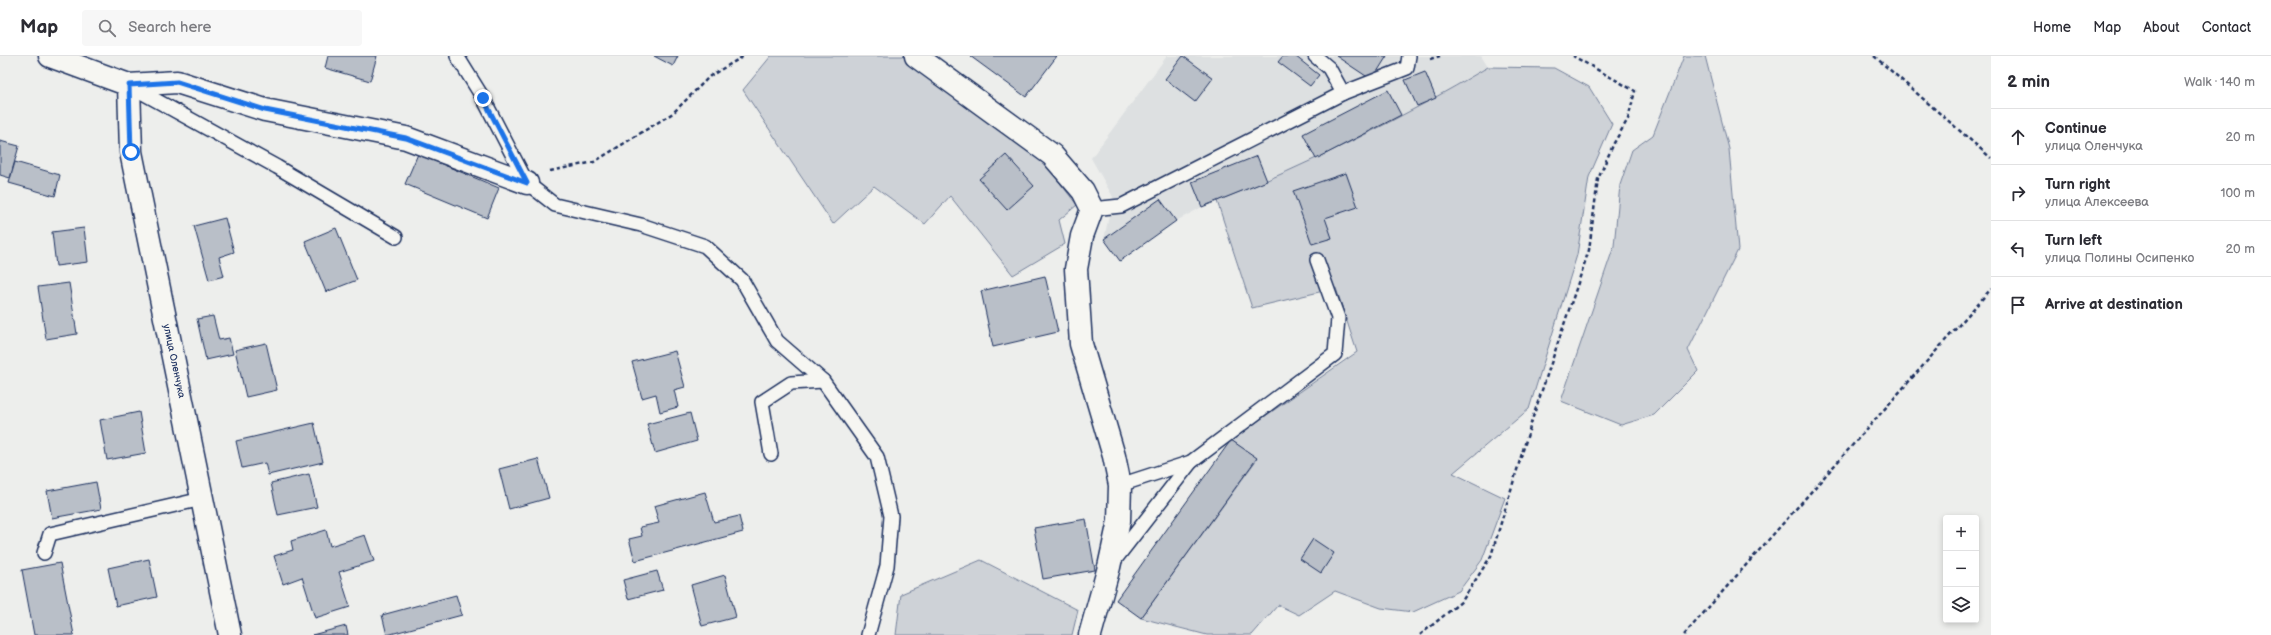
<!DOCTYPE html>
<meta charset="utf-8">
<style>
:root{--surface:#fff;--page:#f7f7f7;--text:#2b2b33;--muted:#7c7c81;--line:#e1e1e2}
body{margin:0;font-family:"Balsamiq Sans",sans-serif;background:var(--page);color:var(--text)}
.controls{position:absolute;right:12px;bottom:12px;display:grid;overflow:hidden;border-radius:4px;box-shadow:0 2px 6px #0003}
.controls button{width:36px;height:36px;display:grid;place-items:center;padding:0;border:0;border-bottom:1px solid var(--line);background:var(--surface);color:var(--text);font:20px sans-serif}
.stop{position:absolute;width:12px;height:12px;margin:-9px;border:3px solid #1a73e8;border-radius:50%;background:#fff}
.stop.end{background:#1a73e8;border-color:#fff;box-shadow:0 1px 4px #0008}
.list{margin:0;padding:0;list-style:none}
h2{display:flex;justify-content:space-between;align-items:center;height:52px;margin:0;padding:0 16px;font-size:17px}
h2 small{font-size:13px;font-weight:400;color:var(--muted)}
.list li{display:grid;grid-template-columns:26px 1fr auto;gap:12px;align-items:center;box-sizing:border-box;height:56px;padding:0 16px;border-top:1px solid var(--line)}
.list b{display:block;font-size:15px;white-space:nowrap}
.list p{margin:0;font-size:13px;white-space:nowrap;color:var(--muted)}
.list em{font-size:13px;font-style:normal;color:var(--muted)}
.icon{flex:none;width:22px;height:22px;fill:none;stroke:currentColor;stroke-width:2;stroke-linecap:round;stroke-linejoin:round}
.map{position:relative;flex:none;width:1991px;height:579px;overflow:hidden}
header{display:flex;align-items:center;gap:24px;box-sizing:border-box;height:56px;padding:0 20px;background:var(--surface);border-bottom:1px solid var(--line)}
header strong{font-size:19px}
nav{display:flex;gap:22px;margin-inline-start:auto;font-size:14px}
.search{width:280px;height:36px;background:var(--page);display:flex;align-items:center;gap:10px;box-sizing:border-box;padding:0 14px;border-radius:4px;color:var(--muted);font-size:15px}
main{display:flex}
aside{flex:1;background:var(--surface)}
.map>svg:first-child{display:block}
.built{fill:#dde0e1}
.green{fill:#ced2d7;stroke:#74809a}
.building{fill:#b9bfc8;stroke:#1b2f5e}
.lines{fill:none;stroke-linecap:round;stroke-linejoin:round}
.lane-casing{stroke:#1b2f5e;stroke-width:16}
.street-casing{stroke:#1b2f5e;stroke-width:25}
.path{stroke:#1b2f5e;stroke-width:2.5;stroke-dasharray:4 3;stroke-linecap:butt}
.lane{stroke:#f6f6f2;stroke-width:13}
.street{stroke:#f6f6f2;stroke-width:22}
.route{stroke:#1a73e8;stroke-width:5}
.labels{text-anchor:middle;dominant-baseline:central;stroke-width:3;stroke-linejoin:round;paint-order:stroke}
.street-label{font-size:10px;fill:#1b2f5e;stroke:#f6f6f2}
</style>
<header>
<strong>Map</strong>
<div class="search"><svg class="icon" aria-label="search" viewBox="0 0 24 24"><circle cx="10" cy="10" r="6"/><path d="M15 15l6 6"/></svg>Search here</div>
<nav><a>Home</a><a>Map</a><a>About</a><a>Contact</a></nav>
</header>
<main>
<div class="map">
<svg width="1991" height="579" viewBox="0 0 1991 579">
<rect width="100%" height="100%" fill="#edeeec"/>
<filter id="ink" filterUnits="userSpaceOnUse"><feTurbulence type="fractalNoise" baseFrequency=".025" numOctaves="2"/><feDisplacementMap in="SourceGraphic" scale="8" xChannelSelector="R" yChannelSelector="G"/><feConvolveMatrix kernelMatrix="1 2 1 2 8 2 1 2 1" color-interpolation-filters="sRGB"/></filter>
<g filter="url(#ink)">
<polygon class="built" points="1167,0 1481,0 1488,11 1436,42 1316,103 1202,151 1176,165 1120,205 1104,183 1113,141 1091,102"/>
<g class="green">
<polygon points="771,0 903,0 1041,102 1077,149 1059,164 1065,188 1013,219 950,140 925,168 874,130 833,168 743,34"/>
<polygon points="1684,0 1705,0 1729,93 1738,194 1688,294 1698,315 1654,359 1621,369 1561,345 1614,190 1620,129 1632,94 1653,79"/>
<path d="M1488 11 1554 12 1589 31 1612 68 1589 121 1577 199 1529 353 1453 417 1505 442 1482 504 1459 535 1413 556 1381 552 1335 535 1299 559 1278 549 1252 579H1207L1141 562 1257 403 1231 384 1357 296 1336 232 1252 252 1217 145C1310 108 1401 63 1488 11Z"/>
<polygon points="981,504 1078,554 1072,579 896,579 901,538"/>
</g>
<g class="building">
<polygon points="328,0 377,0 370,25 325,12"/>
<polygon points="654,0 678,0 673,10"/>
<polygon points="970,0 1057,0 1026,41"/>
<polygon points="1183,0 1213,22 1195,46 1165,23"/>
<polygon points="1283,0 1295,0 1319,19 1310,30 1278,6"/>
<polygon points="1336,0 1387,0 1372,24"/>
<polygon points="1425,16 1436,42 1417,50 1405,24"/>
<polygon points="1388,34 1401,59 1316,103 1303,78"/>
<polygon points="0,85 19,90 10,122 0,119"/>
<polygon points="418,98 499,132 487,162 405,128"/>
<polygon points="1006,99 1034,130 1007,154 979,123"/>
<polygon points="1257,100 1267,125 1202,151 1192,126"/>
<polygon points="15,106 60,119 55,140 9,127"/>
<polygon points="1346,117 1358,151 1325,162 1332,182 1312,188 1293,135"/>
<polygon points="1160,143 1176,165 1120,205 1104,183"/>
<polygon points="225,162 234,196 219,201 224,220 209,224 194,170"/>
<polygon points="84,172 88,206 56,210 52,176"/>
<polygon points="336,172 357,224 326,236 305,185"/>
<polygon points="1045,220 1058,276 993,291 981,235"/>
<polygon points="69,227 77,278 46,283 38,231"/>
<polygon points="213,260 219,284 229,282 233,298 206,304 197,263"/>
<polygon points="266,287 277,334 246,341 235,294"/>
<polygon points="675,295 685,331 674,334 678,351 660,356 656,338 642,342 632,306"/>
<polygon points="139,356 146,397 107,404 100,364"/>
<polygon points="690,357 697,385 655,397 647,368"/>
<polygon points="314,367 323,406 268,419 265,407 242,412 236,385"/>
<polygon points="1231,384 1257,402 1141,562 1116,544"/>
<polygon points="538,403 549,442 509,453 499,413"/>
<polygon points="309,418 317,451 278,459 271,427"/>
<polygon points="96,426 101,453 52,462 47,435"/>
<polygon points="705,436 714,466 739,460 743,476 635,505 629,483 642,480 640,471 659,467 654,450"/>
<polygon points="1086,463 1095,514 1043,523 1034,472"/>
<polygon points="326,474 330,490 365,479 374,505 339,516 350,551 315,562 302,521 283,528 274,500 293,494 291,485"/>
<polygon points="1313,483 1334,497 1321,517 1300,503"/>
<polygon points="149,503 157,541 116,550 108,512"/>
<polygon points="60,507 74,579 34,579 22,514"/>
<polygon points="657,515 663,534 628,543 623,524"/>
<polygon points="725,519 736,561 702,570 691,529"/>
<polygon points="456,539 462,559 387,579 382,559"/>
<polygon points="346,570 348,579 312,579"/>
</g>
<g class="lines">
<defs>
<g id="lane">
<polyline points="457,0 483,42 527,127 555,149 641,169 705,190 742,224 777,285 823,325 877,401 891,460 887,510 868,579"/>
<polyline points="1315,0 1329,12 1343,37"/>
<polyline points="132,31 277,111 396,181"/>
<polyline points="1092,153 1121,150 1343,37 1407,12 1409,0"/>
<polyline points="771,398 762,346 791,327 823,325"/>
<polyline points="1120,429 1191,406 1335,298 1338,262 1317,204"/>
<polyline points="44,497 50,478 202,443"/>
<polyline points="1114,505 1191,406"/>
</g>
<g id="street">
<polyline points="50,0 129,29 177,26 265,54 406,82 527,127"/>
<polyline points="916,0 1052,99 1083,135 1092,153 1082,180 1076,213 1081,288 1114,400 1120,429 1119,465 1109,511 1090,579"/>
<polyline points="129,29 131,96 230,579"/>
</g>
</defs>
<use href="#lane" class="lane-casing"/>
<use href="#street" class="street-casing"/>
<g class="path">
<polyline points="1874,0 1991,102"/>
<polyline points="1430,3 1440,0"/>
<polyline points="550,115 594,106 673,57 710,20 744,0"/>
<polyline points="1420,579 1462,545 1491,500 1533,361 1589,194 1598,123 1614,87 1628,63 1635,35 1573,0"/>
<polyline points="1684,579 1991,233"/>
</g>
<use href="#lane" class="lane"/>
<use href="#street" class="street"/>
</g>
</g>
<g class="lines" filter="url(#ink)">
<polyline class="route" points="131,96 129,29 177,26 265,54 406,82 527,127 483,42"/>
</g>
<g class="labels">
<g class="street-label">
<text transform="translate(174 305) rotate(78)">улица Оленчука</text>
</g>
</g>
</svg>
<div class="controls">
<button>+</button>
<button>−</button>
<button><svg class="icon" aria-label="layers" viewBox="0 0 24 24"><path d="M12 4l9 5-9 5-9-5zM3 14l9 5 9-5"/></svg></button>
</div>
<div class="stop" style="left:131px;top:96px"></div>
<div class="stop end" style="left:483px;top:42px"></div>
</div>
<aside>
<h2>2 min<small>Walk · 140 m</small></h2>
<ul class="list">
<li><svg class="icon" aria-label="ahead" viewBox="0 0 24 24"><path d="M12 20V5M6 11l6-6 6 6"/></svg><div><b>Continue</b><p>улица Оленчука</p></div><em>20 m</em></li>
<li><svg class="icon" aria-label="right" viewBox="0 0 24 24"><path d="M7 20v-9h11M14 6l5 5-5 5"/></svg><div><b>Turn right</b><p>улица Алексеева</p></div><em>100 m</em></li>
<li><svg class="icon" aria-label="left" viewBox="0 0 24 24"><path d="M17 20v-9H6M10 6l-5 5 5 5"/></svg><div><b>Turn left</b><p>улица Полины Осипенко</p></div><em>20 m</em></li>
<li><svg class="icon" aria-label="arrive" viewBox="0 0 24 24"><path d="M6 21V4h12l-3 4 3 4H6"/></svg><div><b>Arrive at destination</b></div></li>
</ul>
</aside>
</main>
